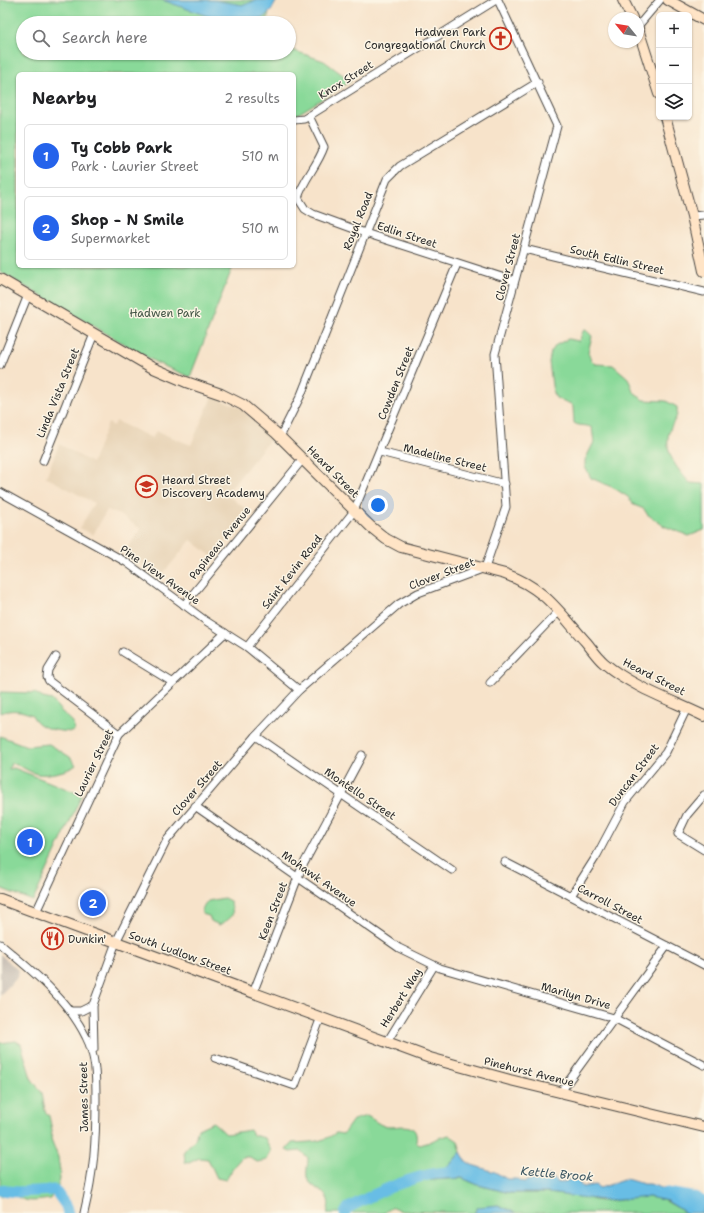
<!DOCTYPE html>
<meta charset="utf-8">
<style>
:root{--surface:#fff;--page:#f2f2f2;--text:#202124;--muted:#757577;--line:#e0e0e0;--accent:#2563eb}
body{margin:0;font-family:"Shantell Sans",sans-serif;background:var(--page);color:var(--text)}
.controls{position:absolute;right:12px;top:12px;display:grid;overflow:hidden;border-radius:6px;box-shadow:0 1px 3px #0004}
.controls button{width:36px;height:36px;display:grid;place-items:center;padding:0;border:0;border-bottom:1px solid var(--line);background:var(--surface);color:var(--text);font:20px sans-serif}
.compass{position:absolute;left:608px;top:12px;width:36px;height:36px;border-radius:50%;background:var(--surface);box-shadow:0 1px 3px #0004;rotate:300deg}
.you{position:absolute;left:378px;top:505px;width:14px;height:14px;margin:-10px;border:3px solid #fff;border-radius:50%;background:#1a73e8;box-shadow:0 0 0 6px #1a73e833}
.badge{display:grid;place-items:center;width:26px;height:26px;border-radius:50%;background:var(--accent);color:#fff;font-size:13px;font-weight:700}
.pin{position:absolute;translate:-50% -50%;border:2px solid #fff;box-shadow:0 1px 4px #0006}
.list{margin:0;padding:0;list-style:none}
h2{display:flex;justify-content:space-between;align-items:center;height:52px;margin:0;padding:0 16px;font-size:17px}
h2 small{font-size:13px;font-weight:400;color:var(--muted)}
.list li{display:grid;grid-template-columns:26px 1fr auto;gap:12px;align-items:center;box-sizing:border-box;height:64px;margin:0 8px 8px;padding:0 8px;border:1px solid var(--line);border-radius:6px}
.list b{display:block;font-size:15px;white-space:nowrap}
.list p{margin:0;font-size:13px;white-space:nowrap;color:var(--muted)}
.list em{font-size:13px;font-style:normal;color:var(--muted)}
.icon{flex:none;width:22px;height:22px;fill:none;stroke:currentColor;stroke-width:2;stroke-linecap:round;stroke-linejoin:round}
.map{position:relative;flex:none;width:704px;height:1213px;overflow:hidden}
.search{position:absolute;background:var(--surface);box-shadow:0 1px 3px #0004;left:16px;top:16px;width:280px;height:44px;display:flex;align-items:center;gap:10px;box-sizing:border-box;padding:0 14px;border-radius:22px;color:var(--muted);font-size:15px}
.panel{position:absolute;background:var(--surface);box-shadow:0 1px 3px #0004;left:16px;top:72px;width:280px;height:196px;border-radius:6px}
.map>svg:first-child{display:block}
.built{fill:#e8d4b7}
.industrial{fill:#cbc2b8}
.green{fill:#89d999;stroke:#5a8262}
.water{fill:#68bde5;stroke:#4a7488}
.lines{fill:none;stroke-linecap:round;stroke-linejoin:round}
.river{stroke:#68bde5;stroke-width:11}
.street-casing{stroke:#4a4743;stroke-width:9}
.secondary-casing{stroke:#4a4743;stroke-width:12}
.street{stroke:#fff;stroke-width:7}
.secondary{stroke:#ffe4c6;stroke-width:10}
.labels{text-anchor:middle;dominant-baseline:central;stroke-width:3;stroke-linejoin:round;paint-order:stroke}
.poi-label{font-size:11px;fill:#2b2b2b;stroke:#fcf5e5;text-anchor:start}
.street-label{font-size:11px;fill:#2b2b2b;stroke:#fcf5e5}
.park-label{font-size:11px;fill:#425646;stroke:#fcf5e5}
.water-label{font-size:12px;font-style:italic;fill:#3d5763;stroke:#fcf5e5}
</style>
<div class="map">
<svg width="704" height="1213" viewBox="0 0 704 1213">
<rect width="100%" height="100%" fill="#fcf5e5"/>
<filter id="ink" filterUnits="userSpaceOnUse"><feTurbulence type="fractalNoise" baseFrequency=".025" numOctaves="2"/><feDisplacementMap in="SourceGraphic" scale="8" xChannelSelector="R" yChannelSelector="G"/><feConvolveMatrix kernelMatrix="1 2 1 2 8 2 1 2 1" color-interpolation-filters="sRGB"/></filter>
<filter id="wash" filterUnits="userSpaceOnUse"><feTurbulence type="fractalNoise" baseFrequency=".012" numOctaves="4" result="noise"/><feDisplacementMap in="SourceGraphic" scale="16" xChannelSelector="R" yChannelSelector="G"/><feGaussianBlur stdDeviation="0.9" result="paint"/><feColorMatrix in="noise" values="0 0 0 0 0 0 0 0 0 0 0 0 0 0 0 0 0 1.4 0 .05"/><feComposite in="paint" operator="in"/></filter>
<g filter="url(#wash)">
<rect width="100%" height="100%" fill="#f7e3ca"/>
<polygon class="built" points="212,397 239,407 272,437 226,494 250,512 214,558 191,540 160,577 124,552 141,529 120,515 107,510 93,535 80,528 94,503 46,477 59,444 92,463 108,423 114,426 116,421 152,438 156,431 191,445"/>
<polygon class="industrial" points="0,954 19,971 16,979 0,995"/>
<g class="green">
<polygon points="0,0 255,0 251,4 269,13 266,23 23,23 23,53 289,53 289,49 324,61 351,81 298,114 294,122 294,74 18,74 18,266 233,266 190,377 157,363 0,272"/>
<path d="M584 329 587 331 592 336 588 352 591 360 595 364 613 365 628 378 633 391 643 400 666 401 677 407C678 418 675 418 671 427 661 449 676 468 690 483L704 484V530L689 536 664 526 647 514 644 509 634 505 628 497 614 488 591 478 585 467V460L594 442 592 428C586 424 580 427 574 423L573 407 571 404 556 398 553 393 549 362 551 352 556 345 568 339 579 341Z"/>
<path d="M0 692 35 693 43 698 52 700 60 710 73 722 74 730 73 732C58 731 39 730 32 715 21 710 12 709 0 713Z"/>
<path d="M0 736 27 746 49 744 70 757 76 765C70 771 45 776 37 774 28 772 21 765 11 763L9 769 14 768 82 795 33 901 0 888Z"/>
<path d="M224 898 230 901C235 917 233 917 219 925L211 921 209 916 202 914V909L208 901Z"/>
<path d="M16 1041 21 1044 31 1078 42 1093 45 1111 49 1116 52 1130 51 1139 58 1157 60 1171 58 1185 50 1199C36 1201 22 1204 12 1192H8L0 1196V1043Z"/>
<path d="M367 1116C373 1119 378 1124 384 1126 394 1130 420 1117 416 1143L420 1145C430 1143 438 1137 449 1135L458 1141 461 1152 448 1167 432 1174 430 1180 462 1178 478 1185 510 1193H548L587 1197C605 1207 630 1196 649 1197 664 1198 674 1206 686 1213H516L498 1205 475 1211V1213L401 1211 393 1207 384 1213H327C334 1192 317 1193 308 1180 305 1174 308 1165 308 1158L301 1151 290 1152 286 1150 292 1143C308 1142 322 1143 336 1133L343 1134 353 1120Z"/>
<polygon points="213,1122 226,1134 250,1130 253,1135 265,1138 271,1151 267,1160 257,1162 250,1157 242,1157 235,1165 226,1180 217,1178 208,1159 199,1158 189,1163 185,1162 184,1151 195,1139 198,1129"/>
</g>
<g class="water">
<polygon points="162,0 213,0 244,5 256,0 277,0 271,11 264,17 242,23 224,22"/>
<polygon points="461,1152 466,1161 472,1165 495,1172 507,1179 518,1179 524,1182 549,1175 559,1183 576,1178 582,1187 595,1185 600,1188 626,1179 644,1184 650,1184 679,1194 704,1207 704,1213 686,1213 667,1201 649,1197 609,1201 548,1193 510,1193 478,1185 462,1178 430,1180 432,1174 448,1167"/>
<polygon points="498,1205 516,1213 475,1213 475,1211 478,1207"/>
</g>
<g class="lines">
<g class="river">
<polyline points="0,1190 17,1192 55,1190 66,1206 68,1213"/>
<polyline points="667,1193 697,1198 704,1203"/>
<path d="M345 1213 348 1208C378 1192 412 1175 447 1172"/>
</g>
</g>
</g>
<g filter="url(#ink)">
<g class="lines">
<defs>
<g id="street">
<polyline points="638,26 660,0"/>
<path d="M309 116 324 147C318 165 303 180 298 198L305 209 313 214 365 233 514 281"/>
<polyline points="294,120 304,119 496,0"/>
<polyline points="692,216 704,215"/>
<polyline points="524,249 704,292"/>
<polyline points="0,365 28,295"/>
<polyline points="280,437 301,395 387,179 400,166 538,82"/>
<polyline points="380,452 505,484"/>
<polyline points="43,461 94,334"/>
<polyline points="0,492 126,562 206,621 247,647 299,690"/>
<polyline points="184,605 303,459"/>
<polyline points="247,647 354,511 457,264"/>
<polyline points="123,652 172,682"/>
<polyline points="56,657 48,670 47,677 49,681 119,734"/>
<polyline points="490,683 559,611"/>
<polyline points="256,736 452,870"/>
<polyline points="704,795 687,815 678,834 704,850"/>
<polyline points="195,806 399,948 440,968 614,1018 704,1065"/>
<polyline points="505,862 704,965"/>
<polyline points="571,896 597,855 625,802 666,752 687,708"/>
<polyline points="36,912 119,734 225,633"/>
<path d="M0 944C32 971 67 998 86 1037 96 1056 96 1077 96 1099 96 1142 94 1171 84 1213"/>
<polyline points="253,993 302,867 362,755"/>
<polyline points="93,1005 94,1049"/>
<polyline points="70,1011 81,1011 93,1005 116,942 167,840 256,736 299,690 399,604 418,593 485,568 506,507 495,354 557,126 498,0"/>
<polyline points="387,1042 434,966"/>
<polyline points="215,1058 295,1086 321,1017"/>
<polyline points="560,1093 667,946"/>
</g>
<g id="secondary">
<polyline points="623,0 632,18"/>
<polyline points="668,0 704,20"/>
<polyline points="638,29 659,94"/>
<polyline points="665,117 692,216 704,271"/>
<path d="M0 279 151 367 186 382 221 394 243 405 276 433 371 527 386 539 401 547 505 574C545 588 559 612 586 642 592 649 597 657 604 663 632 687 671 700 704 716"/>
<polyline points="0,899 430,1058 510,1080 704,1127"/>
</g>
</defs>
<use href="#street" class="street-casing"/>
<use href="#secondary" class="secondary-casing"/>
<use href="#street" class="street"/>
<use href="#secondary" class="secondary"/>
</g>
</g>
<defs>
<symbol id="church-ring" viewBox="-11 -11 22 22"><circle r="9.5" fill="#fcf5e5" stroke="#c8321e" stroke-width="1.5"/><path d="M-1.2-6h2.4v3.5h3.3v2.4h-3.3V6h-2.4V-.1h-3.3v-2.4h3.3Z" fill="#c8321e"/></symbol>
<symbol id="school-ring" viewBox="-11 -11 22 22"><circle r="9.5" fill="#fcf5e5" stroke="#c8321e" stroke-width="1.5"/><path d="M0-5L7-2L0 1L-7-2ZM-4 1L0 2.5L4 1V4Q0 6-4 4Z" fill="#c8321e"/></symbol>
<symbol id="restaurant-ring" viewBox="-11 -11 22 22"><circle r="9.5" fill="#fcf5e5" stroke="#c8321e" stroke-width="1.5"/><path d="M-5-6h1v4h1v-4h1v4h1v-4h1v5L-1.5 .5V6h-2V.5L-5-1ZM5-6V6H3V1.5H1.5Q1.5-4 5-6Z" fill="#c8321e"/></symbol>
</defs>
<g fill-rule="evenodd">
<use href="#church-ring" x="488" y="26" width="25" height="25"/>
<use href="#school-ring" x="134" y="474" width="25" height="25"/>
<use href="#restaurant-ring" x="40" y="926" width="25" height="25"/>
</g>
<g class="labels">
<g class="poi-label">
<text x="486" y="32" text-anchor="end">Hadwen Park<tspan x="486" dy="13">Congregational Church</tspan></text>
<text x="162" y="480">Heard Street<tspan x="162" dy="13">Discovery Academy</tspan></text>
<text x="68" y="939">Dunkin'</text>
</g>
<g class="street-label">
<text transform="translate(346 80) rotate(-32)">Knox Street</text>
<text transform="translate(358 221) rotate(-68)">Royal Road</text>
<text transform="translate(407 235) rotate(18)">Edlin Street</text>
<text transform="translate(617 260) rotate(13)">South Edlin Street</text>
<text transform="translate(508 267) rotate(-75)">Clover Street</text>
<text transform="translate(396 383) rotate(-68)">Cowden Street</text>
<text transform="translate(58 393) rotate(-68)">Linda Vista Street</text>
<text transform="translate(445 458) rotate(14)">Madeline Street</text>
<text transform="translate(333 472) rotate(45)">Heard Street</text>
<text transform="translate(220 543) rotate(-51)">Papineau Avenue</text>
<text transform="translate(292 572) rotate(-52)">Saint Kevin Road</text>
<text transform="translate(442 574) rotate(-21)">Clover Street</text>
<text transform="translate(160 575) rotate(35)">Pine View Avenue</text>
<text transform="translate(654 677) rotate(27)">Heard Street</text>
<text transform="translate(94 763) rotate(-64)">Laurier Street</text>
<text transform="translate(634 775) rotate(-53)">Duncan Street</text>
<text transform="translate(197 788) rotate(-49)">Clover Street</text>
<text transform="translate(360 794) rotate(34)">Montello Street</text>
<text transform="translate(319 879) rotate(35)">Mohawk Avenue</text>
<text transform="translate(610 904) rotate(28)">Carroll Street</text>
<text transform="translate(273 911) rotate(-69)">Keen Street</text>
<text transform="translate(180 953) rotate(20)">South Ludlow Street</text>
<text transform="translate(576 996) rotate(16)">Marilyn Drive</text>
<text transform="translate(401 998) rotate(-58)">Herbert Way</text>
<text transform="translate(529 1072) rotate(14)">Pinehurst Avenue</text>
<text transform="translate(84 1097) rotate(-91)">James Street</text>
</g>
<g class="park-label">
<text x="165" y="313">Hadwen Park</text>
</g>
<g class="water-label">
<text transform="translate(557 1174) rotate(5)">Kettle Brook</text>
</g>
</g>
</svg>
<div class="controls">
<button>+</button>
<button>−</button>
<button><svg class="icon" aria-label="layers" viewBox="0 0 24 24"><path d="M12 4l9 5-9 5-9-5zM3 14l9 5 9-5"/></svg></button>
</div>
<svg class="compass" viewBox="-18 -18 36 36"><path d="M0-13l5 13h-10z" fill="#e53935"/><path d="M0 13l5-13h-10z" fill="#757577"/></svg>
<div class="you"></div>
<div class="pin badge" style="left:30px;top:842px">1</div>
<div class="pin badge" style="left:93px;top:903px">2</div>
<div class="search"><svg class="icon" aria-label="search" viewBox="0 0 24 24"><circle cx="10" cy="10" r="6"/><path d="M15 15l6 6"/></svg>Search here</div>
<section class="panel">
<h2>Nearby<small>2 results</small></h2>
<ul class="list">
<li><span class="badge">1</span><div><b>Ty Cobb Park</b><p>Park · Laurier Street</p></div><em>510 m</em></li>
<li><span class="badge">2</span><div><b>Shop - N Smile</b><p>Supermarket</p></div><em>510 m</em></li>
</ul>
</section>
</div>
